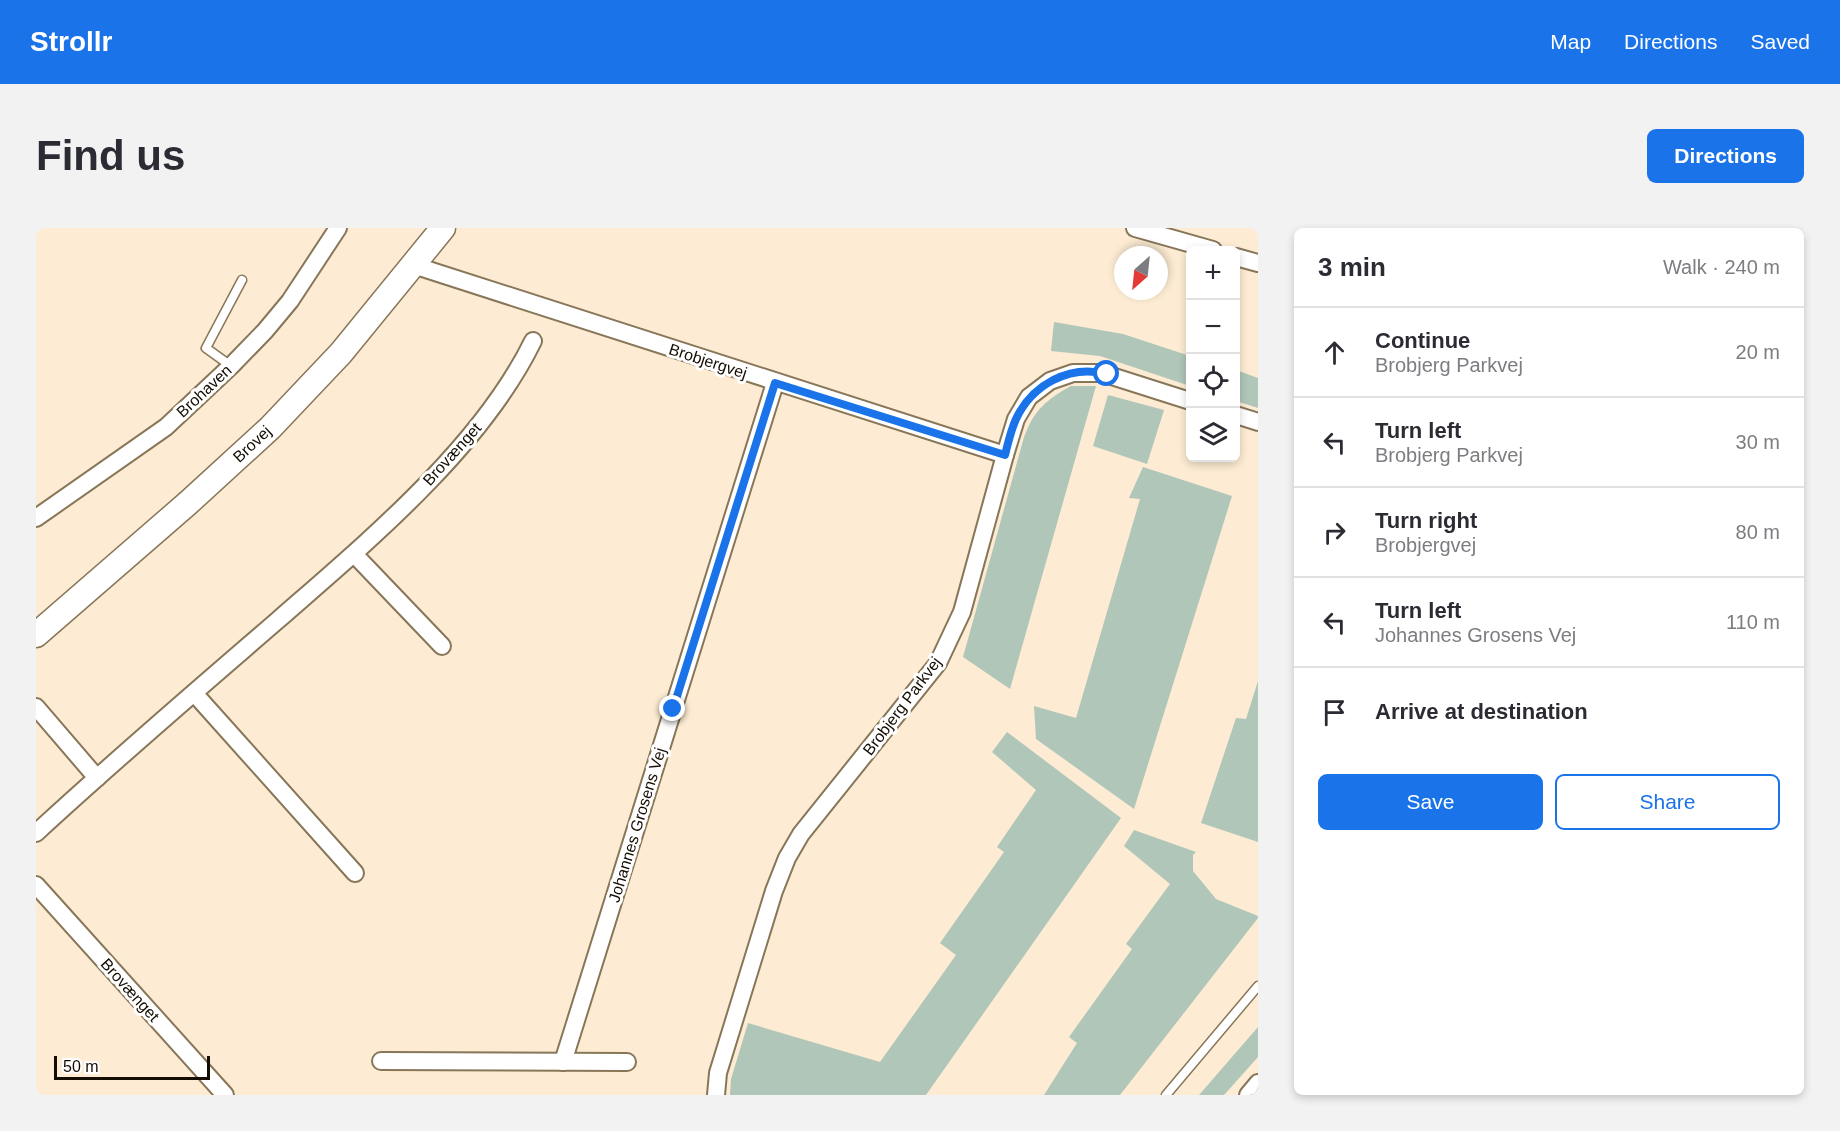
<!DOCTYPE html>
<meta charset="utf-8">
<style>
:root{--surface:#fff;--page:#f2f2f3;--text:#2b2b33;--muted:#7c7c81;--line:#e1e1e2;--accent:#1a73e8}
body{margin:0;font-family:Arial,sans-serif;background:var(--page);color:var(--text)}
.controls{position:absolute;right:18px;top:18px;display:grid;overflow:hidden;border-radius:9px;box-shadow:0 3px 9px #0003}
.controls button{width:54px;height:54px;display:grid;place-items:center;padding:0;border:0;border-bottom:2px solid var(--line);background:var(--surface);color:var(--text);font:30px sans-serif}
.compass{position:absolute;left:1078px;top:18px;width:54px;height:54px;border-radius:50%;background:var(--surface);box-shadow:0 3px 9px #0003;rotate:207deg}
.scale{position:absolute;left:18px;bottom:15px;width:156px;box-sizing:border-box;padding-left:6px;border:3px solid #140d03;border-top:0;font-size:16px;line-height:21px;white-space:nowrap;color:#140d03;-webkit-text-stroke:4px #fff;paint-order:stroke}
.stop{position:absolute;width:18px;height:18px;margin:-14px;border:4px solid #1a73e8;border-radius:50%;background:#fff}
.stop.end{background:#1a73e8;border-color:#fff;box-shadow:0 2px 6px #0008}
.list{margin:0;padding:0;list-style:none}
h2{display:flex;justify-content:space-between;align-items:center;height:78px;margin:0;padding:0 24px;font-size:26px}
h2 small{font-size:20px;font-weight:400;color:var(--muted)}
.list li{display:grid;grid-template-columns:39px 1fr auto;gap:18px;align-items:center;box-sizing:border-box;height:90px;padding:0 24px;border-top:2px solid var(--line)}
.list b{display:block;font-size:22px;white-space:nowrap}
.list p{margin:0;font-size:20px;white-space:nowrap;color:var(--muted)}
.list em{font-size:20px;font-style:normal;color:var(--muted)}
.actions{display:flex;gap:12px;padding:18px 24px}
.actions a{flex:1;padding:14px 0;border:2px solid var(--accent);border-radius:9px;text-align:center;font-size:21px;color:var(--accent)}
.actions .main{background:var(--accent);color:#fff}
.icon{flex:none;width:33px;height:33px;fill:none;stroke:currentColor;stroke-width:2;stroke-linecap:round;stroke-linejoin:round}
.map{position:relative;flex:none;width:1222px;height:867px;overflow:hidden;border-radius:9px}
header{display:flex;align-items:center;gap:36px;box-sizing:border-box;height:84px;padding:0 30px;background:var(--accent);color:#fff}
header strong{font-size:28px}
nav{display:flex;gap:33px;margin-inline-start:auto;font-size:21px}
.intro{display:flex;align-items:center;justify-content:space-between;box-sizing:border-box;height:144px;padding:0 36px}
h1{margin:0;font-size:42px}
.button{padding:15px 27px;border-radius:9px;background:var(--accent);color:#fff;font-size:21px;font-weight:700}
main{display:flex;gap:36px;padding:0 36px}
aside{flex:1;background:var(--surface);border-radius:9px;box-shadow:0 3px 9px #0003}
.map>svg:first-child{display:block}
.green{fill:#afc6b9}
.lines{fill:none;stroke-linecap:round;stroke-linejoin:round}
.lane-casing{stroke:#887659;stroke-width:11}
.street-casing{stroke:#887659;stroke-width:20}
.secondary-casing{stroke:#887659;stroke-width:27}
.lane{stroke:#fff;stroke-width:8}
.street{stroke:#fff;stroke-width:16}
.secondary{stroke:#fff;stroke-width:24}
.route{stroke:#1a73e8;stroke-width:8}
.labels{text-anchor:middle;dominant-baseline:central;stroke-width:6;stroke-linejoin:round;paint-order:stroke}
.street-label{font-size:16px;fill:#140d03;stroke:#fff}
</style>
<header>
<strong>Strollr</strong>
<nav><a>Map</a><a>Directions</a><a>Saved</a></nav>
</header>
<div class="intro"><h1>Find us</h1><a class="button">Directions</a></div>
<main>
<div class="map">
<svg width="1222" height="867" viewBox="0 0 1222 867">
<rect width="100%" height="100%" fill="#fdecd3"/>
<g class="green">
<polygon points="1018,94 1087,106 1154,128 1154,158 1064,128 1015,123"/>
<polygon points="1200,142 1222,150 1222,180 1200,173"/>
<path d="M1035 158H1060L974 461 927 429 988 209C998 182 1010 172 1035 158Z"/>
<polygon points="1072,167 1128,182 1111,236 1057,218"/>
<polygon points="1107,239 1196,268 1098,581 1000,511 998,478 1040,490 1104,271 1093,270"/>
<polygon points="1222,453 1222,614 1165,595 1200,490 1210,491"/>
<polygon points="971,504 1085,590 890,867 694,867 695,851 712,795 844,834 920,727 904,715 968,624 961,619 1000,562 956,524"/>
<polygon points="1098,602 1160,624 1157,627 1157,643 1180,671 1222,688 1222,690 1084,867 1008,867 1041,815 1033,809 1096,721 1090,716 1134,656 1088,618"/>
<polygon points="1222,799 1222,829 1188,867 1163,867"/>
</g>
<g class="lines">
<defs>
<g id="lane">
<polyline points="195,138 170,120 206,52"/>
<polyline points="1130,867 1222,758"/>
</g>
<g id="street">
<polyline points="1099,0 1177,22"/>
<polyline points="1200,29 1222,35"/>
<polyline points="377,37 969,227"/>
<polyline points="1200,187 1222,194"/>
<polyline points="0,290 130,199 195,138 229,103 254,73 302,0"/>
<polyline points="318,326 406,418"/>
<polyline points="158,465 319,645"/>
<polyline points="0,479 61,550"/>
<path d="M0 605C79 532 161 462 242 392 331 314 445 220 497 113"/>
<polyline points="0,657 189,867"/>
<polyline points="345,833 591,834"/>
<polyline points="527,834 739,155"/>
<polyline points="680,867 682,845 738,663 751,630 765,606 902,435 926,384 969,227 980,191 993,169 1014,153 1037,145 1066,145 1154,173"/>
<polyline points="1212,867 1222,855"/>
</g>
<polyline id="secondary" points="0,407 152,275 234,200 305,125 407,0"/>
</defs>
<use href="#lane" class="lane-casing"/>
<use href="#street" class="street-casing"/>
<use href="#secondary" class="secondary-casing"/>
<use href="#lane" class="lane"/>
<use href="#street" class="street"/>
<use href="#secondary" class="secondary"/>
</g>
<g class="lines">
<path class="route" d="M637 481 739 155 969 227C972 215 975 202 980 191 996 157 1033 136 1071 146"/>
</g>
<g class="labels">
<g class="street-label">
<text transform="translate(672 133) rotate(18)">Brobjergvej</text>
<text transform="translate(168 163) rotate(-43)">Brohaven</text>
<text transform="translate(216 216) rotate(-43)">Brovej</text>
<text transform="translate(416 226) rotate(-48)">Brovænget</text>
<text transform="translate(866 478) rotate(-53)">Brobjerg Parkvej</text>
<text transform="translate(601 597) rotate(-73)">Johannes Grosens Vej</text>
<text transform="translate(94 762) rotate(48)">Brovænget</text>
</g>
</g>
</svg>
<div class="controls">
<button>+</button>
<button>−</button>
<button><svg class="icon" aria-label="locate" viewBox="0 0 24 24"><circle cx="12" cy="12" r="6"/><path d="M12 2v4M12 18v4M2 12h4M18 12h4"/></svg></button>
<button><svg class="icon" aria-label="layers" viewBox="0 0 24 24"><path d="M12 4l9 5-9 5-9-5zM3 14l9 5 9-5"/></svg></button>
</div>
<svg class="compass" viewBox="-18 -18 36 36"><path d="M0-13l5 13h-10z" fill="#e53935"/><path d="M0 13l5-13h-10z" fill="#7c7c81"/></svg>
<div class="scale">50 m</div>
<div class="stop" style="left:1071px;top:146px"></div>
<div class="stop end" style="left:637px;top:481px"></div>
</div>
<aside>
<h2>3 min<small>Walk · 240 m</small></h2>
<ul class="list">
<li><svg class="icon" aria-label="ahead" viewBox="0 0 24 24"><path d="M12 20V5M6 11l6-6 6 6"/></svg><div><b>Continue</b><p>Brobjerg Parkvej</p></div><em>20 m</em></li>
<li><svg class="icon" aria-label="left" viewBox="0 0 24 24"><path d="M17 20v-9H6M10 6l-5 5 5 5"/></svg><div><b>Turn left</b><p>Brobjerg Parkvej</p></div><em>30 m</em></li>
<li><svg class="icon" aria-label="right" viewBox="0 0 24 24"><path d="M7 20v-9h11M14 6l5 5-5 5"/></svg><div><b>Turn right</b><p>Brobjergvej</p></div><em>80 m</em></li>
<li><svg class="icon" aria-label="left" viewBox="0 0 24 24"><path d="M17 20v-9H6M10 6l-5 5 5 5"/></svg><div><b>Turn left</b><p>Johannes Grosens Vej</p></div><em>110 m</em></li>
<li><svg class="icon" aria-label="arrive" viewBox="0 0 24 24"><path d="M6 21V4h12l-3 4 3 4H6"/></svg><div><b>Arrive at destination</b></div></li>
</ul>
<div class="actions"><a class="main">Save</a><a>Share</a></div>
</aside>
</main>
